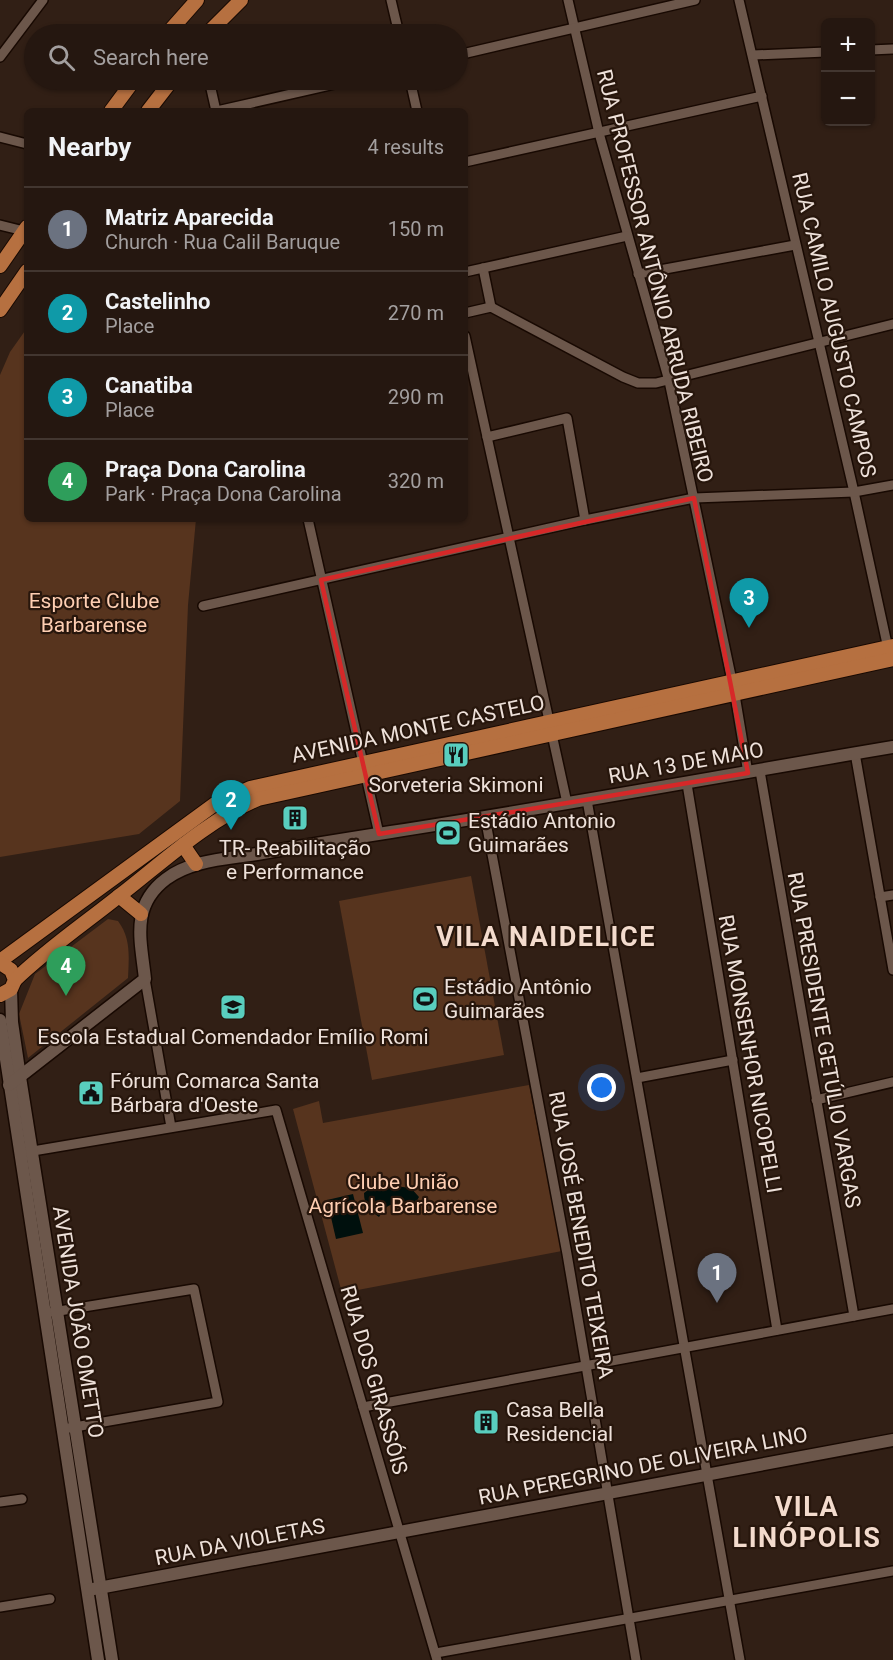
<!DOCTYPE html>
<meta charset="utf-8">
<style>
:root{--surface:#251710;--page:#31241e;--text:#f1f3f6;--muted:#a39f9f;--line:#423630;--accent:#d93025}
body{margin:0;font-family:Roboto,sans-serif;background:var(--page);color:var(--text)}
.controls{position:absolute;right:18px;top:18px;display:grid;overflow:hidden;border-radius:9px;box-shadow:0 2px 4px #0004}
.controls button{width:54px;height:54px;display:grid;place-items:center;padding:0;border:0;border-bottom:2px solid var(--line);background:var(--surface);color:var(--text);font:30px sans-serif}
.you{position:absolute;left:602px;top:1088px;width:21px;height:21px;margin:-15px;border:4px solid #fff;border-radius:50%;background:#1a73e8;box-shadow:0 0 0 9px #1a73e833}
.badge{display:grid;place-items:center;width:39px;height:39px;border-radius:50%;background:var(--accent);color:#fff;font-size:20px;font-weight:700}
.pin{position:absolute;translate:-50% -50px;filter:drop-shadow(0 2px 3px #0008)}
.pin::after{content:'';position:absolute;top:32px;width:21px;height:18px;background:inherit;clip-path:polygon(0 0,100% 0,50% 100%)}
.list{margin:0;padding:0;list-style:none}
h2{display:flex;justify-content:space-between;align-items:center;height:78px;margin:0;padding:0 24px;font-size:26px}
h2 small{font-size:20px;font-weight:400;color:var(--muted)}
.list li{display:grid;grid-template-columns:39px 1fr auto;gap:18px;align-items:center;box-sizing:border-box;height:84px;padding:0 24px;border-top:2px solid var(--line)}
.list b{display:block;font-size:22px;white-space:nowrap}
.list p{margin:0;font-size:20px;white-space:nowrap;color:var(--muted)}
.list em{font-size:20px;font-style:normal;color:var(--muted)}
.icon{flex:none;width:33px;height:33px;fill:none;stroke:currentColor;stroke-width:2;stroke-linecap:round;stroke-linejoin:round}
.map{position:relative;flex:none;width:893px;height:1660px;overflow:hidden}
.search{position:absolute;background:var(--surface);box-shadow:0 2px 4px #0004;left:24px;top:24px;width:444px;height:66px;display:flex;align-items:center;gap:15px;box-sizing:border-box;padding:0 21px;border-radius:33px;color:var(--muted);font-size:22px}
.panel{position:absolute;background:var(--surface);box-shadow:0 2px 4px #0004;left:24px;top:108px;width:444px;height:414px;border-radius:9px}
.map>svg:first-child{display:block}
.green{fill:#57341e}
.water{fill:#00100d}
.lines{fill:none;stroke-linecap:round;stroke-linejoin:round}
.street-casing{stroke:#180902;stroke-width:12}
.secondary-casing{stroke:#180902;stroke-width:15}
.primary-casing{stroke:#180902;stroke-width:16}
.street{stroke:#6c574b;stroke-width:9}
.secondary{stroke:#6c574b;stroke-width:12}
.primary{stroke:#b67040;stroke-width:14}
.marked{fill:none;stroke:#d62828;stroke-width:4.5;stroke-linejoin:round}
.labels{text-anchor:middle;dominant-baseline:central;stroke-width:4.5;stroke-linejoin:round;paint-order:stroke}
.street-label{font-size:21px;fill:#eee1da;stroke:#27160c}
.park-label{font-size:21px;fill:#feceb2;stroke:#27160c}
.poi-label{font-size:21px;fill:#eee1da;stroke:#27160c;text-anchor:start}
.district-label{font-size:27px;font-weight:bold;letter-spacing:1.5px;fill:#f3dbcd;stroke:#27160c}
</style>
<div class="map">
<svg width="893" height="1660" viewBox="0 0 893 1660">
<rect width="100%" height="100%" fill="#311f15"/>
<g class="green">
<polygon points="27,328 27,519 196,519 188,605 180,801 139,834 0,857 0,375 10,352"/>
<polygon points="471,876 504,1055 372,1080 339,901"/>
<path d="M108 919 118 921C131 938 129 957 128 978L28 1058 19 1014 35 974Z"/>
<polygon points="529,1085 562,1251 342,1293 293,1109 319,1101 323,1123"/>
</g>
<g class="water">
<path d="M386 1185 411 1188 419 1197 415 1204 409 1208C392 1203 389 1201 379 1217 369 1210 364 1205 364 1193L372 1187Z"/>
<polygon points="353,1194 363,1233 336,1239 327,1200"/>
</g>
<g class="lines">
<defs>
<g id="street">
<polyline points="391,0 399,34"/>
<polyline points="568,0 599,133 669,381 735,695 748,773"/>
<polyline points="739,0 854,492 889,653"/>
<polyline points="870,50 893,49"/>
<polyline points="458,55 695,0"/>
<polyline points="753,55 826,52"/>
<polyline points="0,57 43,0"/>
<polyline points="209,80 216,111"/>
<polyline points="410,80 417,111"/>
<polyline points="217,111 352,80"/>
<polyline points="0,137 27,144"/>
<polyline points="465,162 762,96"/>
<polyline points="0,225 24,231"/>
<polyline points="483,268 491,307"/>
<polyline points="465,272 627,236"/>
<polyline points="638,274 795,245"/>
<polyline points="465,313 491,307 623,377 638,383 656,383 893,324"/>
<polyline points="465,336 567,803"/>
<polyline points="487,437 567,418 585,520"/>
<polyline points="308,519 379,834"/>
<polyline points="203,606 585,520 694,498 854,492 893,485"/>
<polyline points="855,753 893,970"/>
<polyline points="760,771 854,1316"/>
<polyline points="687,784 777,1330"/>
<polyline points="587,800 740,1660"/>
<polyline points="485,817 567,1254 636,1660"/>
<polyline points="880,897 893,895"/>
<polyline points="145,979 171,1127"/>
<polyline points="637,1078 733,1060"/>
<polyline points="816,1100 893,1082"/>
<polyline points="27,1152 276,1110 437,1660"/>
<polyline points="53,1312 194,1289 218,1402 69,1428"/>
<polyline points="363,1407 893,1309"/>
<polyline points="0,1502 22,1499"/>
<polyline points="0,1607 50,1599"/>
<polyline points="436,1653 893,1571"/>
</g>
<g id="secondary">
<polyline points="11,989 12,1022 20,1077 112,1660"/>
<polyline points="0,1020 98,1660"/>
<path d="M9 1085 145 979C141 941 130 906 166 879 191 860 227 859 257 854 302 846 346 839 391 832 559 806 726 775 893 747"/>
<polyline points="88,1590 893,1440"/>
</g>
<g id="primary">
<polyline points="167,34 197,0"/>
<polyline points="207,34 241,0"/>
<polyline points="111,111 134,80"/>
<polyline points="148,111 172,80"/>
<polyline points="0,266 27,227"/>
<polyline points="0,310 27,271"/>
<polyline points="183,845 196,864"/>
<polyline points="119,896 141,914"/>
<polyline points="0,961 215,804 250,788 893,646"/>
<polyline points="0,963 11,970 15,980 11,989 0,995"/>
<path d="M15 980C47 949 84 924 119 896 163 862 206 821 258 799L893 659"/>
</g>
</defs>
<use href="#street" class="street-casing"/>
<use href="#secondary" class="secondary-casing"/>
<use href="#primary" class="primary-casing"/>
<use href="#street" class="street"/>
<use href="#secondary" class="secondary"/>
<use href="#primary" class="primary"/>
</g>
<path class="marked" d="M694 498 748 773 379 834 321 580Z"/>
<defs>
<symbol id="restaurant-square" viewBox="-11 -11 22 22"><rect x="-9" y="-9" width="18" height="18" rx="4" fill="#59cebe" stroke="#27160c"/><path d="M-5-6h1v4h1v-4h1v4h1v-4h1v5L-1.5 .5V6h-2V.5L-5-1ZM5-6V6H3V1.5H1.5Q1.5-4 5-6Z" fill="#111"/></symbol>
<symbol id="building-square" viewBox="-11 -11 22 22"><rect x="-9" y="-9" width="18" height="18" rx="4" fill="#59cebe" stroke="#27160c"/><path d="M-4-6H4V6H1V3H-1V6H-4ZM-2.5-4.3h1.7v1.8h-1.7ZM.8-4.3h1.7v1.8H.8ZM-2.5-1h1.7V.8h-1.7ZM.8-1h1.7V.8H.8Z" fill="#111"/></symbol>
<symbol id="stadium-square" viewBox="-11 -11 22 22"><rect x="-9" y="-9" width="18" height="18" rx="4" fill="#59cebe" stroke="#27160c"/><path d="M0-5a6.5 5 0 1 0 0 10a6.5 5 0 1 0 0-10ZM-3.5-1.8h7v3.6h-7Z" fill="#111"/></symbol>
<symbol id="school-square" viewBox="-11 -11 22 22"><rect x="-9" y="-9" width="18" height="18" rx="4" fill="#59cebe" stroke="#27160c"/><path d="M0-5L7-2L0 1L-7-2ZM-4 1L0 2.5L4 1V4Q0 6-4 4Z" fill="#111"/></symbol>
<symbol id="civic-square" viewBox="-11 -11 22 22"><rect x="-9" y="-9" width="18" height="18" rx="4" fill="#59cebe" stroke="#27160c"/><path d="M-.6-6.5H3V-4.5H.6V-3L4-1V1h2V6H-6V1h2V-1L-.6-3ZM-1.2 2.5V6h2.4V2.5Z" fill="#111"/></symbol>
</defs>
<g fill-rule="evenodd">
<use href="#restaurant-square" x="441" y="740" width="30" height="30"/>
<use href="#building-square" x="280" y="803" width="30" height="30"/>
<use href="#stadium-square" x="433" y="818" width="30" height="30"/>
<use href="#stadium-square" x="410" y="984" width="30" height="30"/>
<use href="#school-square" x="218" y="992" width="30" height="30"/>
<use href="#civic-square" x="76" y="1078" width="30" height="30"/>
<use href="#building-square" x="471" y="1407" width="30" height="30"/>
</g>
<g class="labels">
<g class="street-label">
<text transform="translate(655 276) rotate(76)">RUA PROFESSOR ANTÔNIO ARRUDA RIBEIRO</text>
<text transform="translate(834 325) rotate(77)">RUA CAMILO AUGUSTO CAMPOS</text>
<text transform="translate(418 729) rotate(-12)">AVENIDA MONTE CASTELO</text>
<text transform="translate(686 763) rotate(-10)">RUA 13 DE MAIO</text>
<text transform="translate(824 1040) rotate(80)">RUA PRESIDENTE GETÚLIO VARGAS</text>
<text transform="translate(750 1054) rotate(80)">RUA MONSENHOR NICOPELLI</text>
<text transform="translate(581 1235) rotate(80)">RUA JOSÉ BENEDITO TEIXEIRA</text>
<text transform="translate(78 1322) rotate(81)">AVENIDA JOÃO OMETTO</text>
<text transform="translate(374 1380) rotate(74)">RUA DOS GIRASSÓIS</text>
<text transform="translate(643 1466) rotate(-11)">RUA PEREGRINO DE OLIVEIRA LINO</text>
<text transform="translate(240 1542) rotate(-11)">RUA DA VIOLETAS</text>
</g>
<g class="park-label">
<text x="94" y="601">Esporte Clube<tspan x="94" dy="24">Barbarense</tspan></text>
<text x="403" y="1182">Clube União<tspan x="403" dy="24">Agrícola Barbarense</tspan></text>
</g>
<g class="poi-label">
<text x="456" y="785" text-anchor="middle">Sorveteria Skimoni</text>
<text x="468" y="821">Estádio Antonio<tspan x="468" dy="24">Guimarães</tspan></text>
<text x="295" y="848" text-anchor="middle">TR- Reabilitação<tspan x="295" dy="24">e Performance</tspan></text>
<text x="444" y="987">Estádio Antônio<tspan x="444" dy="24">Guimarães</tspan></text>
<text x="233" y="1037" text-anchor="middle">Escola Estadual Comendador Emílio Romi</text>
<text x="110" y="1081">Fórum Comarca Santa<tspan x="110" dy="24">Bárbara d'Oeste</tspan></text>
<text x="506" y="1410">Casa Bella<tspan x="506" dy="24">Residencial</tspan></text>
</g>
<g class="district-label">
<text x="546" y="937">VILA NAIDELICE</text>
<text x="807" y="1507">VILA<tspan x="807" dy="31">LINÓPOLIS</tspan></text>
</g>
</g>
</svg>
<div class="controls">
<button>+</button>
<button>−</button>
</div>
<div class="you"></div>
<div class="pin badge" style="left:717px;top:1303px;background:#6b7280">1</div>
<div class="pin badge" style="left:231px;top:830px;background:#0f9aa8">2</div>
<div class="pin badge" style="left:749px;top:628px;background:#0f9aa8">3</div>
<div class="pin badge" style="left:66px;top:996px;background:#2e9e5b">4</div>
<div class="search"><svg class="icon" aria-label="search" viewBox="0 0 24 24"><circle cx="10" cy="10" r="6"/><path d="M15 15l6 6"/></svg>Search here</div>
<section class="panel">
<h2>Nearby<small>4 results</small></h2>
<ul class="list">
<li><span class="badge" style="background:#6b7280">1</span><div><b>Matriz Aparecida</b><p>Church · Rua Calil Baruque</p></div><em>150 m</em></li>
<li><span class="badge" style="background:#0f9aa8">2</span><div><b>Castelinho</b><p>Place</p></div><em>270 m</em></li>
<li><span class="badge" style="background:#0f9aa8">3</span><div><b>Canatiba</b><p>Place</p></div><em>290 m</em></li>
<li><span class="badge" style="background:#2e9e5b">4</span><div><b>Praça Dona Carolina</b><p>Park · Praça Dona Carolina</p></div><em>320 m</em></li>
</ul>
</section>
</div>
